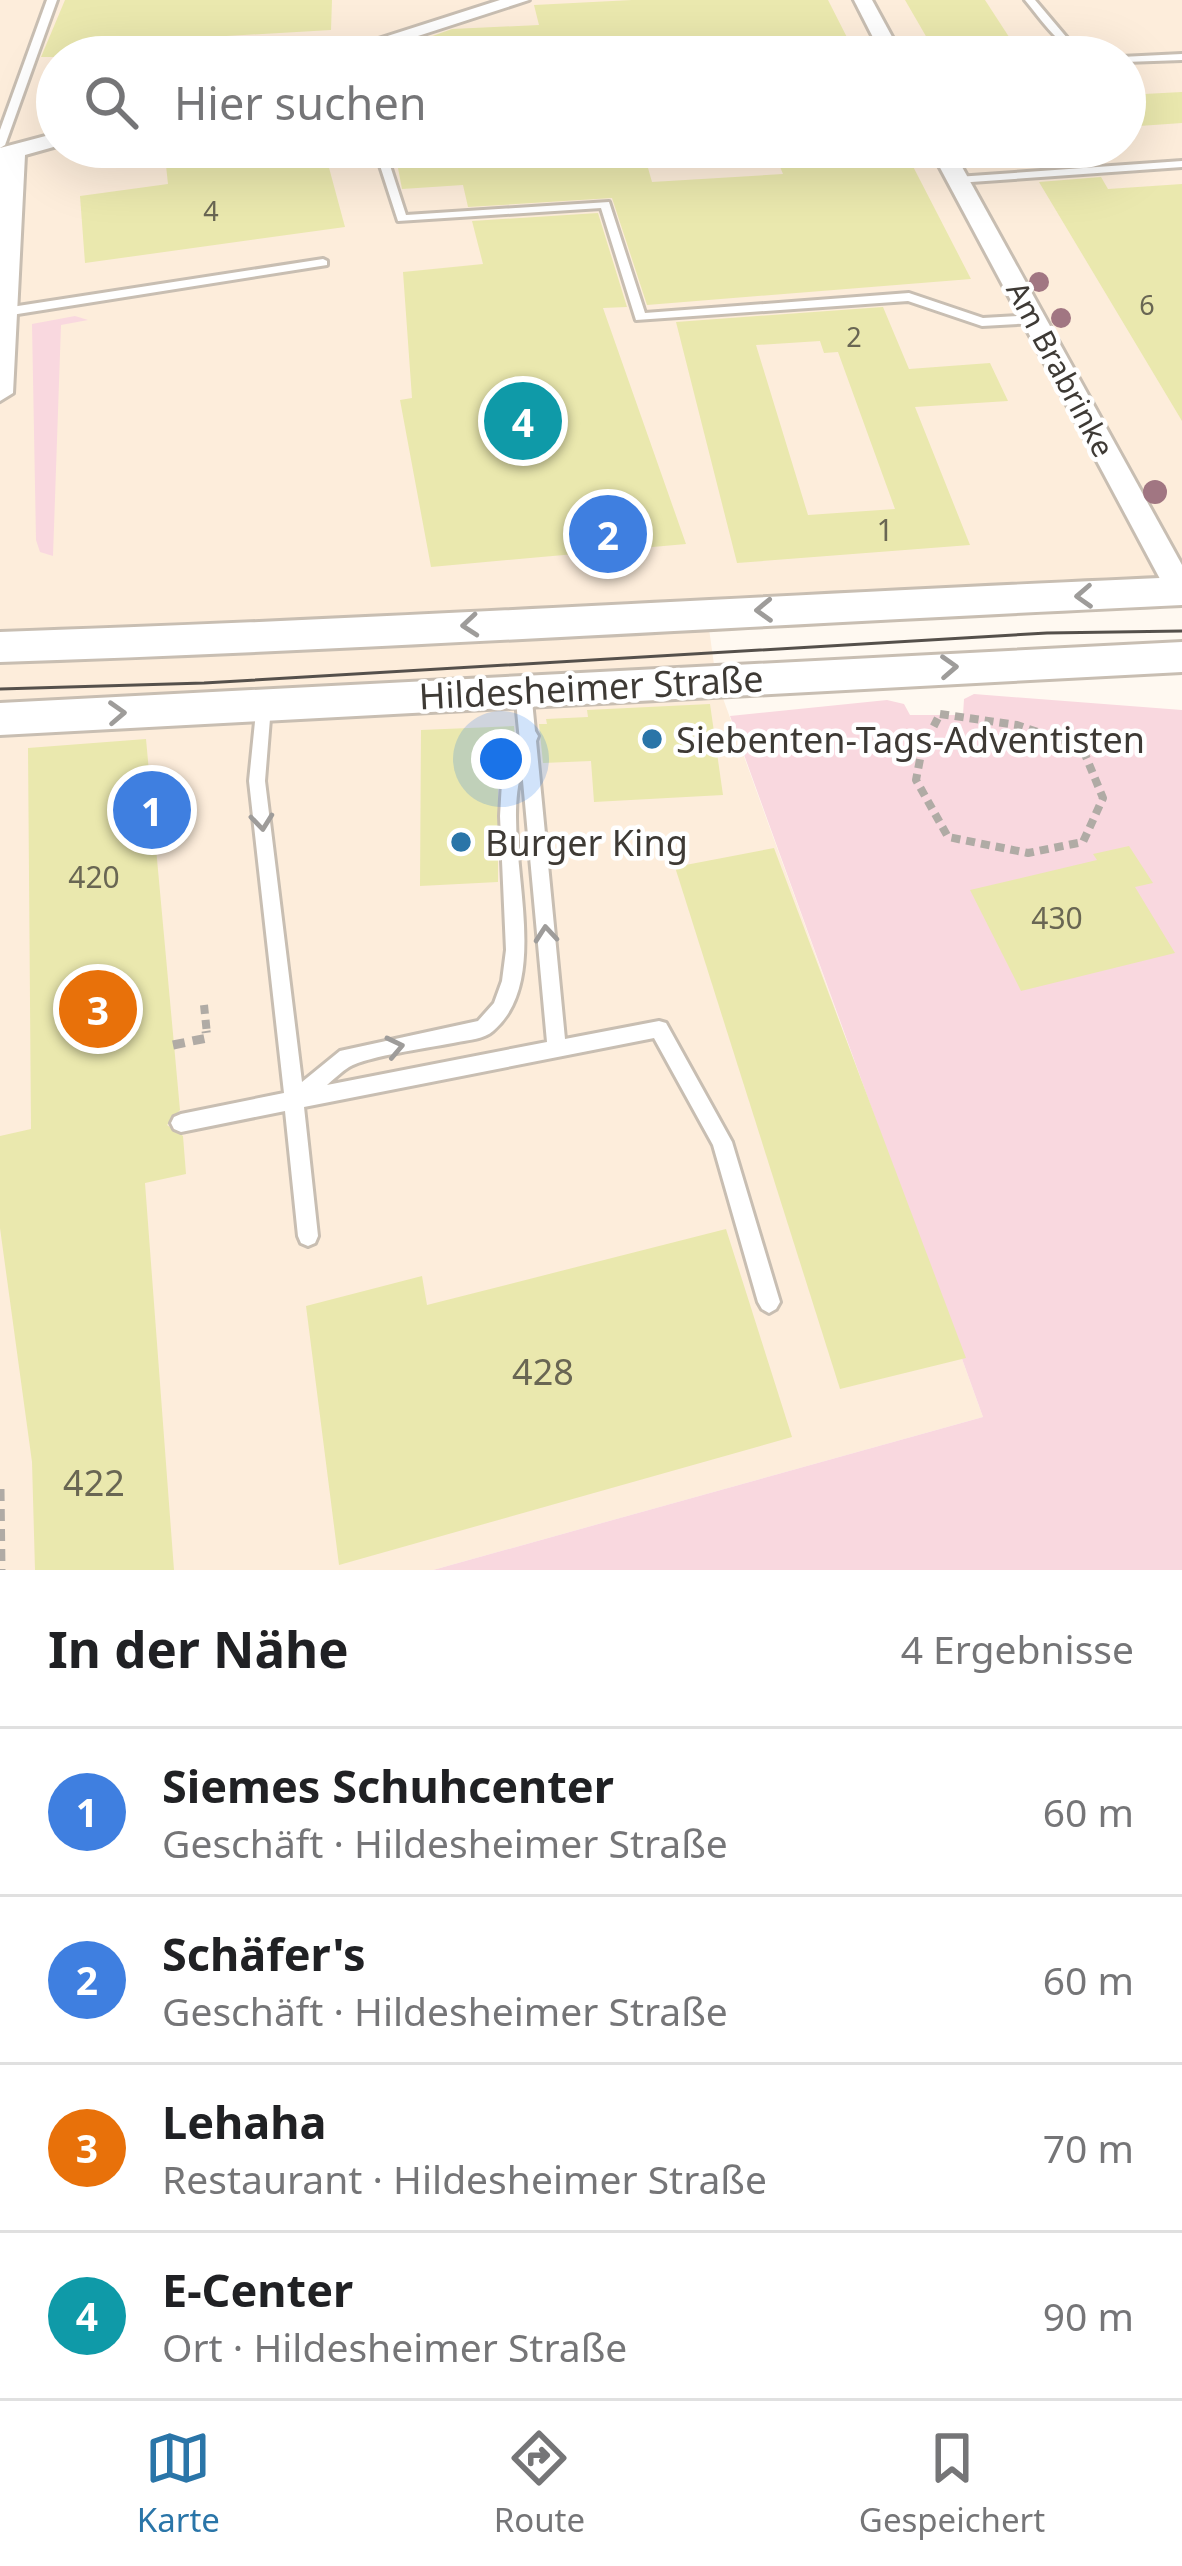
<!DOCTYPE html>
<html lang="de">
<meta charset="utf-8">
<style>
:root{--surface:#fff;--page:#f6f6f6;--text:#202124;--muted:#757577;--line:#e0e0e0;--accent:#2a75a8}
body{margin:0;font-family:"Noto Sans",sans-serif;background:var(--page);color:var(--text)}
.you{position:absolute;left:501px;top:759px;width:42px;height:42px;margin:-30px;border:9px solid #fff;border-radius:50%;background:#1a73e8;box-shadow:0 0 0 18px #1a73e833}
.badge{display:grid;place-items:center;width:78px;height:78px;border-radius:50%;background:var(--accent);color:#fff;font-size:39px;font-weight:700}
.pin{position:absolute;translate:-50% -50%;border:6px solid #fff;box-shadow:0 3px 12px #0006}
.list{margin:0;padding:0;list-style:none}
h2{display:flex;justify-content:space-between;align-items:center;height:156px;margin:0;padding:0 48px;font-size:51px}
h2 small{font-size:39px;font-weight:400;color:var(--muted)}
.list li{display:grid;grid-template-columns:78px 1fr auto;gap:36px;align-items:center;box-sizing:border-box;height:168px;padding:0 48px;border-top:3px solid var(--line)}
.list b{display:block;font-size:45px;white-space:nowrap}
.list p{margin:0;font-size:39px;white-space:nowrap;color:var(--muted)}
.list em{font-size:39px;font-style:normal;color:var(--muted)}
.icon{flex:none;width:66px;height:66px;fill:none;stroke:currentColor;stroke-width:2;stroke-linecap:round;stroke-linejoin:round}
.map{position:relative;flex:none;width:1182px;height:1570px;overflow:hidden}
.search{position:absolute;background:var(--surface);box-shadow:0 12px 48px #0002;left:36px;right:36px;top:36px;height:132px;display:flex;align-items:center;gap:30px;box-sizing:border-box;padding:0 42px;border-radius:66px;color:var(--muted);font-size:45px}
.sheet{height:828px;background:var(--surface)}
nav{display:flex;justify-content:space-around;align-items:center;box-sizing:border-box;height:168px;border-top:3px solid var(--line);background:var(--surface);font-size:33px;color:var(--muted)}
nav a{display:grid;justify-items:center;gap:6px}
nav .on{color:var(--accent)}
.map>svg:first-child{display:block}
.built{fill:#fdeddb;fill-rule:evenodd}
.green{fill:#f9d8df}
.building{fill:#eae8ae;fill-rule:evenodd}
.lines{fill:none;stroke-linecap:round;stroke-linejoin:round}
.lane-casing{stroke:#c8beb2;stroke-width:6}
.street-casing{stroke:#c8beb2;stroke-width:6}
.secondary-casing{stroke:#c8beb2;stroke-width:6}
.path-far1{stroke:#b0aba5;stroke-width:8;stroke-dasharray:9 6;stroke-linecap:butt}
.path{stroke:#b0aba5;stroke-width:9;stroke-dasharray:12 8;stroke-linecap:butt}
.lane{fill:#fff;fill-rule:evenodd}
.street{fill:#fff;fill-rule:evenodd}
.secondary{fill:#fff;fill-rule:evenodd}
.tram{stroke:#55504b;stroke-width:3}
.tree{fill:#a17682}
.oneway{stroke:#9e9c9a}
.poi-dot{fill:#2a75a8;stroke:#fff;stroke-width:4.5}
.labels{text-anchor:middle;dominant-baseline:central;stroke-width:9;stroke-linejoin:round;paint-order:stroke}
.far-number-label{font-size:27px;fill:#696653}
.far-street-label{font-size:30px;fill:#3e3a35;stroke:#fff}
.number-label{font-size:30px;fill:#696653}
.street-label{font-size:36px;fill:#3e3a35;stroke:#fff}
.poi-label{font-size:36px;fill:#3e3a35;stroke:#fff;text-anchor:start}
.near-number-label{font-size:36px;fill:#696653}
</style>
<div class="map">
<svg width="1182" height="1570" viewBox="0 0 1182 1570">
<rect width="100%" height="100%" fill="#fff9f1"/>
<path class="built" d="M0 0H1182V591L706 607 716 679 983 1417 433 1570H0ZM57 57H1125V147H57Z"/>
<g class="green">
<polygon points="75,316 88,320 61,325 53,556 40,552 36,540 32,324"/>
<polygon points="974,694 1182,710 1182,1570 433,1570 983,1417 730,716 887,700 904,704 910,715 963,715 964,699"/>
</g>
<g class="building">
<polygon points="65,0 332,0 331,30 125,42 121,57 41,57"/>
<polygon points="632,0 828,0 857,57 425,57 424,39 452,29 539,25 534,5"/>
<polygon points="905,0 985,0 1022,57 938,57"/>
<polygon points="1182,92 1182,123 1125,127 1125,95"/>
<polygon points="164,147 313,147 317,165 328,164 345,227 85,263 80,196 168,184"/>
<polygon points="394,147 642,147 652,182 783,174 772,147 903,147 971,279 647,305 612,198 468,207 463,185 402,189"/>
<polygon points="1018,147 1081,147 1092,163 1030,167"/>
<polygon points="1101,177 1108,189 1182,184 1182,421 1039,182"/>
<polygon points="598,213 627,307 603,308 686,544 431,567 400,400 412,398 403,272 483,264 472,221"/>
<path d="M883 307 909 369 990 363 1008 401 915 407 970 545 737 563 676 322ZM820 341 824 353 838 352 895 509 808 515 756 345Z"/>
<polygon points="710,704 723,795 594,802 591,761 543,763 539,724 547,724 546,719 588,717 587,710"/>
<polygon points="514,726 515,740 505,765 499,765 498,782 498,882 420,886 421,730"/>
<polygon points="146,739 180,1110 167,1125 183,1136 186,1174 145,1183 174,1570 35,1570 32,1462 0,1228 0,1136 31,1129 28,748"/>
<polygon points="1129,846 1153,883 1135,887 1175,953 1021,991 970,890 1097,860 1093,854"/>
<polygon points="774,848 966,1358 840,1389 675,867"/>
<polygon points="726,1229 792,1437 339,1565 306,1306 422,1276 427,1305"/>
</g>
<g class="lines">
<defs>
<g id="lane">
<polygon points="47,0 57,0 5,145 0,148 0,130"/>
<path d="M1025 0H1035L1073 45 1101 57C1064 57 1047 26 1025 0Z"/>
<polygon points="1182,54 1182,60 1125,62 1125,57 1121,57"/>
<polygon points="374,147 384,147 406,215 609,202 645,313 909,293 983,318 1034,315 1040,319 1034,323 982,326 908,301 636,320 601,208 398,221"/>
<polygon points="1182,161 1182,167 957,183 952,180 957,177"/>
<polygon points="323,259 327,261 327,265 5,316 0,314 1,309 5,308"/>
<path d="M523 685 531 691 535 731 538 736 536 741 565 1039 659 1021 666 1023 732 1142 780 1302 776 1309 769 1313 762 1309 758 1302 713 1145 654 1038 304 1107 318 1236 315 1243 308 1246 301 1243 298 1236 285 1111 181 1132 174 1129 171 1123 174 1117 181 1114 284 1093 249 781 257 702H269L271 706 265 781 302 1082 340 1051 478 1021 494 1003 502 981 506 950 500 816 502 782 520 741 515 691ZM522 770 547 1042 327 1085C334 1079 341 1072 349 1067 367 1056 434 1047 458 1042 469 1040 484 1039 493 1031 558 975 498 843 522 770Z"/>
</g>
<g id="street">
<polygon points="500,0 529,0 353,57 322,57"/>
<polygon points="854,0 872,0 903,57 883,57"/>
<polygon points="57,133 57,146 25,155 13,393 0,401 0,148"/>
<polygon points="929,147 951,147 1182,565 1182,602 1167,592"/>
</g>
<g id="secondary">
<path d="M1182 577V605C788 623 394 649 0 662V632C394 619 788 594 1182 577Z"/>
<polygon points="1182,642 1182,672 0,735 0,703"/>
</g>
</defs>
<use href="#lane" class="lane-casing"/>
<use href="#street" class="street-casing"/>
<use href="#secondary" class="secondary-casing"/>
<g class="path-far1">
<polygon points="940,714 1017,725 1082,747 1103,798 1083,842 1028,853 948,837 916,780 922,749"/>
<polyline points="204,1005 207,1034"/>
</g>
<g class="path">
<polyline points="173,1045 207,1038 206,1031"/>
<polyline points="0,1489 1,1570"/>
</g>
<use href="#lane" class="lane"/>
<use href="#street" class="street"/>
<use href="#secondary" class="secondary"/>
<polyline class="tram" points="0,689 204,683 1047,633 1182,631"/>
</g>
<g class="tree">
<circle cx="1039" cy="282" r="10"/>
<circle cx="1061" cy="318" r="10"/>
<circle cx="1155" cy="492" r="12"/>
</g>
<defs><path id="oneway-chevron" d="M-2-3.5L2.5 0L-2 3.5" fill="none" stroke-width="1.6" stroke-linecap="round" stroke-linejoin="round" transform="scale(3)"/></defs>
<g class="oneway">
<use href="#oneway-chevron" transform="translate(1084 596) rotate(177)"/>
<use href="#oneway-chevron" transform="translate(764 610) rotate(178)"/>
<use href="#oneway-chevron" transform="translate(470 625) rotate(175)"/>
<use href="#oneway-chevron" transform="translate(949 667) rotate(-3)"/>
<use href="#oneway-chevron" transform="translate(117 713) rotate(-3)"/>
<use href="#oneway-chevron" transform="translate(262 822) rotate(84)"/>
<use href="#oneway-chevron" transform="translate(546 934) rotate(-95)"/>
<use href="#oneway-chevron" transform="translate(395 1047) rotate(-12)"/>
</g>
<g class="poi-dot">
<circle cx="652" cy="739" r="12"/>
<circle cx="461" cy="842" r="12"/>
</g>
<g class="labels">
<g class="far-number-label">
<text x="211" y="210">4</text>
<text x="1147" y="304">6</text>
<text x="854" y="336">2</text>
</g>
<g class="far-street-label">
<text transform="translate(1061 369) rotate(62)">Am Brabrinke</text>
</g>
<g class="number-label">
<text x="885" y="529">1</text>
<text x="94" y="876">420</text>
<text x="1057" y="917">430</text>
</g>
<g class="street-label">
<text transform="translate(591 687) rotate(-3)">Hildesheimer Straße</text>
</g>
<g class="poi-label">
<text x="676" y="739">Siebenten-Tags-Adventisten</text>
<text x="485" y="842">Burger King</text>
</g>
<g class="near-number-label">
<text x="543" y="1371">428</text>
<text x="94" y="1482">422</text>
</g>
</g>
</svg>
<div class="you"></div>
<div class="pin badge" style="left:152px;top:810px;background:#3f7fe0">1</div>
<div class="pin badge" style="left:608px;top:534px;background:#3f7fe0">2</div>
<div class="pin badge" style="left:98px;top:1009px;background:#e8710a">3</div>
<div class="pin badge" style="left:523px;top:421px;background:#0f9aa8">4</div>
<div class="search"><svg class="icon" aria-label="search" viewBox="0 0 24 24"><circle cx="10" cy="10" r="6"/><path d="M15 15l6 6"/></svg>Hier suchen</div>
</div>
<section class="sheet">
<h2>In der Nähe<small>4 Ergebnisse</small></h2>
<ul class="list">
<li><span class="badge" style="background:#3f7fe0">1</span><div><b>Siemes Schuhcenter</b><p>Geschäft · Hildesheimer Straße</p></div><em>60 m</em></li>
<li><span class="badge" style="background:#3f7fe0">2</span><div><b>Schäfer's</b><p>Geschäft · Hildesheimer Straße</p></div><em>60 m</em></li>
<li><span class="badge" style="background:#e8710a">3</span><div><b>Lehaha</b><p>Restaurant · Hildesheimer Straße</p></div><em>70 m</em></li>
<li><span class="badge" style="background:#0f9aa8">4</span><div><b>E-Center</b><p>Ort · Hildesheimer Straße</p></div><em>90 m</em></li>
</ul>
</section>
<nav>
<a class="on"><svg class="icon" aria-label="map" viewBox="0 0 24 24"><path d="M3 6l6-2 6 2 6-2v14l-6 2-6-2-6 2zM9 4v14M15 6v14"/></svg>Karte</a>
<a><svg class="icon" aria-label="directions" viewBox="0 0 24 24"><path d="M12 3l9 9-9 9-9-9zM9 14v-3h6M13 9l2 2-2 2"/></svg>Route</a>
<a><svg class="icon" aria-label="saved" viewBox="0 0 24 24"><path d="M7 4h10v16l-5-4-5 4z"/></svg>Gespeichert</a>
</nav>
